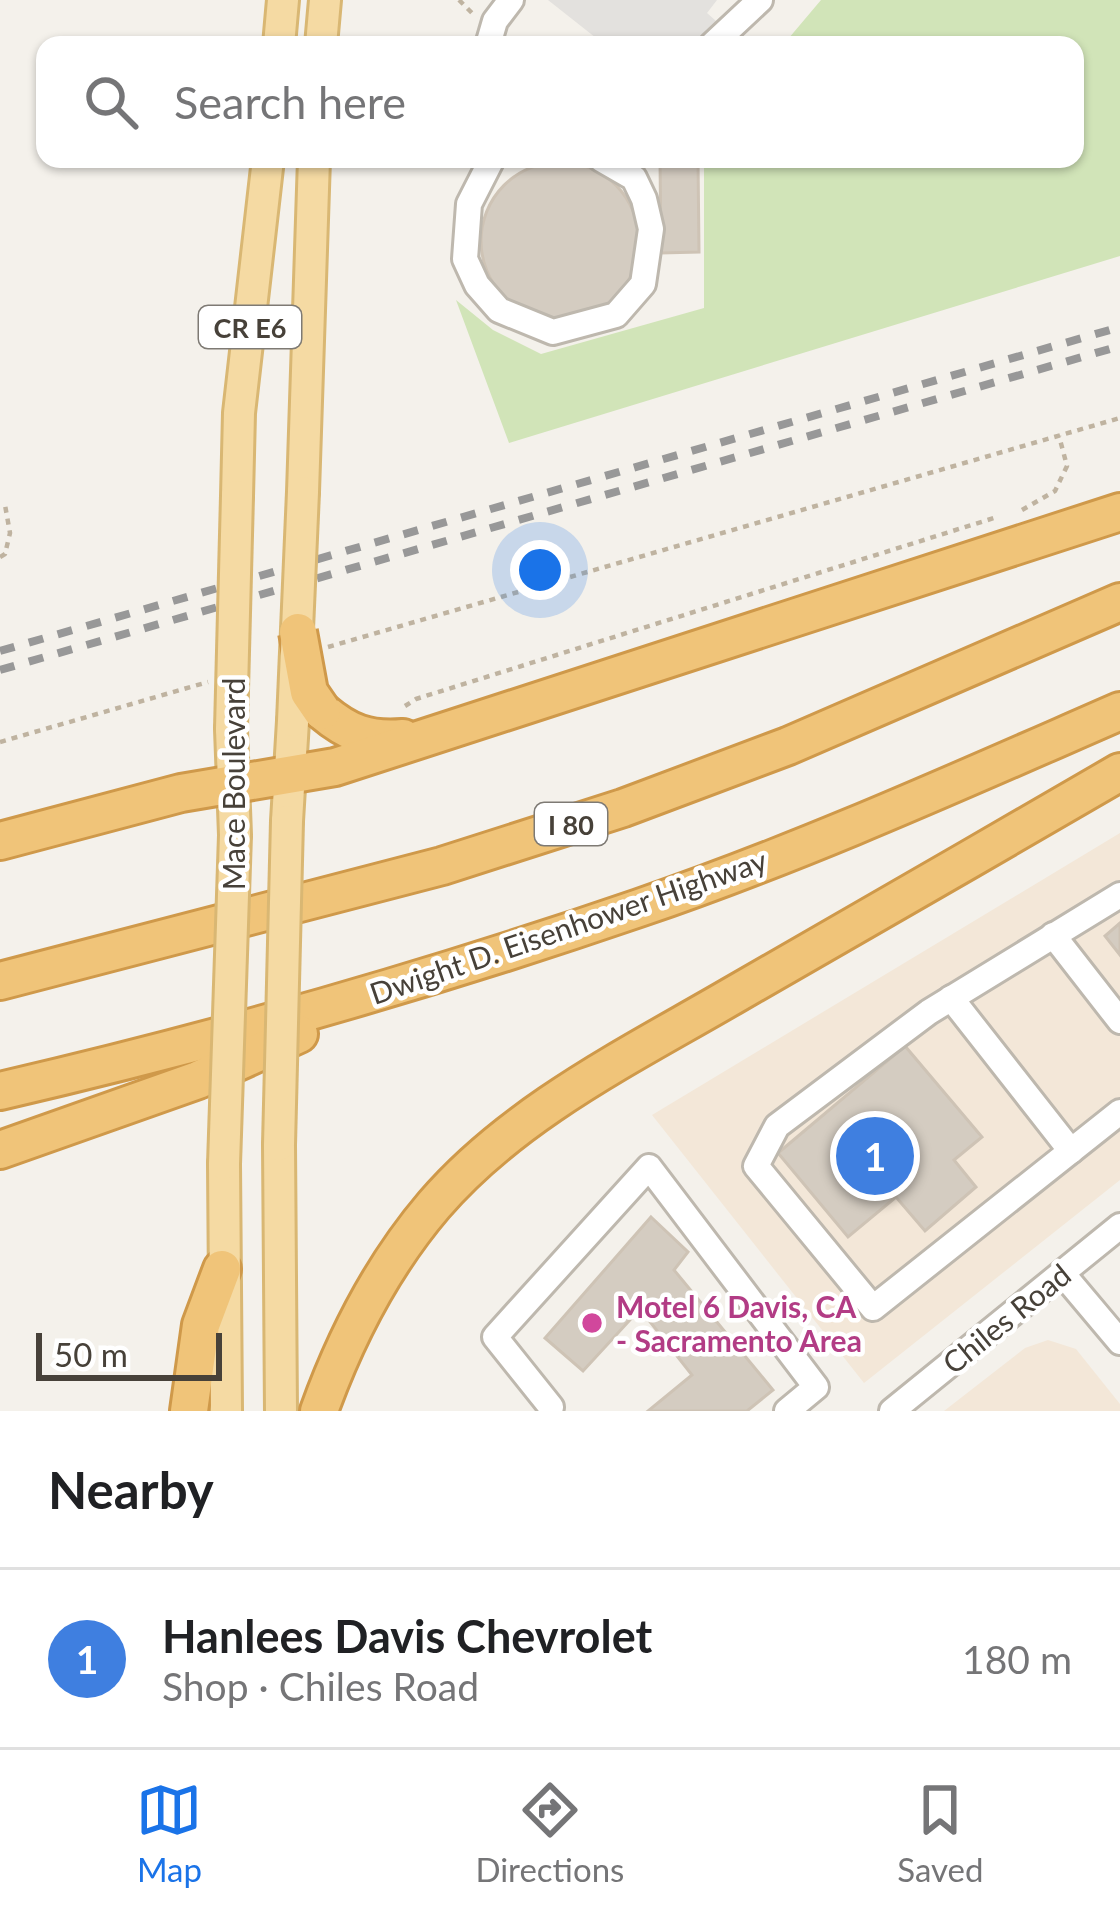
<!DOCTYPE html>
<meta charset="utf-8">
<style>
:root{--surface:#fff;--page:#f2f2f2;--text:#202124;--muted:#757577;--line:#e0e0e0;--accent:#1a73e8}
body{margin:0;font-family:Lato,sans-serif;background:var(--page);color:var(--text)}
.scale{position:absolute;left:36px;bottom:30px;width:186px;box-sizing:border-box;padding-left:12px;border:6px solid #474139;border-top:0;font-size:33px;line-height:42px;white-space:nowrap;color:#474139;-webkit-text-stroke:9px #fff;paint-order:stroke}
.you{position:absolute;left:540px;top:570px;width:42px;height:42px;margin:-30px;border:9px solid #fff;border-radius:50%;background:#1a73e8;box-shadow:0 0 0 18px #1a73e833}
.badge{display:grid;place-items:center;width:78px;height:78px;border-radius:50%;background:var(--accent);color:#fff;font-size:39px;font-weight:700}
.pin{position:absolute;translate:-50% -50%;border:6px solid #fff;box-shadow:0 3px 12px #0006}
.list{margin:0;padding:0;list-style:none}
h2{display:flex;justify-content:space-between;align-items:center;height:156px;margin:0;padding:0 48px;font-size:51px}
h2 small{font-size:39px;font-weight:400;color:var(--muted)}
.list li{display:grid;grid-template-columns:78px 1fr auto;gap:36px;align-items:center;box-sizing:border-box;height:180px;padding:0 48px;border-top:3px solid var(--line)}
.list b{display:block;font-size:45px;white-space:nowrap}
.list p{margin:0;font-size:39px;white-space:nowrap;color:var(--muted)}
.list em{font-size:39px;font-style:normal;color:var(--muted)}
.icon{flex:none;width:66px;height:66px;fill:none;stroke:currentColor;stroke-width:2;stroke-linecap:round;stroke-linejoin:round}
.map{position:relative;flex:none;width:1120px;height:1411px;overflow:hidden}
.search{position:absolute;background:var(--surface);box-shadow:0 3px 9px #0004;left:36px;right:36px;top:36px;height:132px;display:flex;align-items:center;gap:30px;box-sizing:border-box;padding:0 42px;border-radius:24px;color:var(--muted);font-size:45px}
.sheet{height:336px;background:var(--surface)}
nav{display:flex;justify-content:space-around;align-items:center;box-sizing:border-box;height:168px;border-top:3px solid var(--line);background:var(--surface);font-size:33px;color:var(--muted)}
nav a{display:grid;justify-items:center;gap:6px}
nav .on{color:var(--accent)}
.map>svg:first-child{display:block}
.commercial{fill:#f3e7d8}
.green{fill:#d1e4b8}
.parking{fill:#e3e1de}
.building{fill:#d4ccc1;stroke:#cec3b5;stroke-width:3}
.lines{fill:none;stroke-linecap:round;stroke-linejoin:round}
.minor-casing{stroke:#beb8ae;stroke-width:30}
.major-casing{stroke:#d9b773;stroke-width:36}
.highway-casing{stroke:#cf994a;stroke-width:42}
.path{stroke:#bfb3a0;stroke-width:4.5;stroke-dasharray:6 6;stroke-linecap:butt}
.minor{stroke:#fff;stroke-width:24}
.major{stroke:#f5daa3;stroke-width:30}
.highway{stroke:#f0c479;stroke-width:36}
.rail{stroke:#989898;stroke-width:8;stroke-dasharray:15 15;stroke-linecap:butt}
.major-bridge-casing{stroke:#d9b773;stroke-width:36;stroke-linecap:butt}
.highway-bridge-casing{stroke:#cf994a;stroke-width:42;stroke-linecap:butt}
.major-bridge{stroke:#f5daa3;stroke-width:30}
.highway-bridge{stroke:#f0c479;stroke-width:36}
.hotel-dot{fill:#d1479c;stroke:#fff;stroke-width:4.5}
.labels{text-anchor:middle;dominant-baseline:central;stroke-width:9;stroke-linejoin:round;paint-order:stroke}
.shield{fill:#fff;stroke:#7e7a74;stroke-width:3}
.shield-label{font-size:27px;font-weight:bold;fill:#474139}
.street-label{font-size:30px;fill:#474139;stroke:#fff}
.hotel-label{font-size:30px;font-weight:bold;fill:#b23c85;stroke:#fff;text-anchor:start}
</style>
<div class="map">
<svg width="1120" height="1411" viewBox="0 0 1120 1411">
<rect width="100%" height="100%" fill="#f4f1eb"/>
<g class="commercial">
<polygon points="1120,833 1120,1180 864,1383 652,1115"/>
<polygon points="1048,1340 1076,1349 1120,1404 1120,1411 944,1411 1025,1348"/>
</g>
<polygon class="green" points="821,0 1120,0 1120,256 509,443 456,300 493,330 541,354 704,308 704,159 1075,159 1075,45 783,45"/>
<polygon class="parking" points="548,0 717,0 707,13 743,45 605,45"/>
<g class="building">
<polygon points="660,159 698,159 699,252 661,253"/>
<circle cx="560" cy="241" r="79"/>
<polygon points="1120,923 1120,955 1105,936"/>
<polygon points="905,1046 982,1137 954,1160 976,1187 925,1231 896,1197 848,1237 778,1153"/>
<polygon points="651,1217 688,1252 674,1270 773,1390 747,1411 648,1411 692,1375 640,1309 583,1371 545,1338"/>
</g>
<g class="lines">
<defs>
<g id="minor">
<polyline points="488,45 495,21 511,0"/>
<polyline points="712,45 760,0"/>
<polyline points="492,159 469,204 465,259 477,285 499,310 553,332 616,315 643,284 651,229 644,199 634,178 601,159"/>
<polyline points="1120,895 929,1012 777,1126 756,1166 873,1308 1120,1112"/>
<polyline points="1053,935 1120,1021"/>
<polyline points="951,998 1071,1151"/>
<polyline points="1062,1273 1120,1342"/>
<polyline points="551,1407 495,1337 649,1167 816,1387 787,1411"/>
<polyline points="892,1411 1120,1226"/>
</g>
<g id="major">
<polyline points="279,45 283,0"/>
<polyline points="321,45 325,0"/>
<polyline points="303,492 314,159"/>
<polyline points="237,496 239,413 268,159"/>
<polyline points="231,729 235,835"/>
<polyline points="287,821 293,721"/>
<polyline points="279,1145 281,1411"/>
<polyline points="224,1164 226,1411"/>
</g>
<g id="highway">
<path d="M322 711C348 733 368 741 403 738"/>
<polyline points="0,841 181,793 335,767 1120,512"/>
<polyline points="0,981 442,866 623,808 788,746 1120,602"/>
<path d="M0 1091C216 1041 429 980 639 908 803 852 962 780 1120 711"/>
<polyline points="0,1150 198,1080 299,1034"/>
<polyline points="189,1411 201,1325 222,1269"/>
<path d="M319 1411C346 1336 382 1266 434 1205 513 1113 629 1056 732 996 861 922 991 847 1120 772"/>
</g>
</defs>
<use href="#minor" class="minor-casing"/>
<use href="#major" class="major-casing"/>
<use href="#highway" class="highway-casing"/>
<g class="path">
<polyline points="459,0 472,13"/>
<polyline points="1022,510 1055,491 1067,466 1059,436"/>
<polyline points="0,557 5,554 10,533 5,505"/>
<polyline points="328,647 1120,418"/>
<polyline points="405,706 416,699 994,518"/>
<polyline points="0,742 208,682"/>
</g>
<use href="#minor" class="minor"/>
<use href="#major" class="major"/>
<use href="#highway" class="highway"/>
<g class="rail">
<polyline points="0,651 1120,327"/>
<polyline points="0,670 1120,346"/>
</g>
<defs>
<g id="major-bridge">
<polyline points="293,721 303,492"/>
<polyline points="231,729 237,496"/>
<polyline points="279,1145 287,821"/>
<polyline points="224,1164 235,835"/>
</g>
<polyline id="highway-bridge" points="298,632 309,692 322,711"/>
</defs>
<use href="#major-bridge" class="major-bridge-casing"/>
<use href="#highway-bridge" class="highway-bridge-casing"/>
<use href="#major-bridge" class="major-bridge"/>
<use href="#highway-bridge" class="highway-bridge"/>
</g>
<circle class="hotel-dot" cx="592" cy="1323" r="12"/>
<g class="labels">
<g class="shield">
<rect x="199" y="306" width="102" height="42" rx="9"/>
<rect x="535" y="803" width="72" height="42" rx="9"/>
</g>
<g class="shield-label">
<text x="250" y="327">CR E6</text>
<text x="571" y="824">I 80</text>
</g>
<g class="street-label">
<text transform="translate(233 784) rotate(-90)">Mace Boulevard</text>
<text transform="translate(568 926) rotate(-19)">Dwight D. Eisenhower Highway</text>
<text transform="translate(1006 1318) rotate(-39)">Chiles Road</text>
</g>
<g class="hotel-label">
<text x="616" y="1306">Motel 6 Davis, CA<tspan x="616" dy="34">- Sacramento Area</tspan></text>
</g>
</g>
</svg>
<div class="scale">50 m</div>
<div class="you"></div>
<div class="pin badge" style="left:875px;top:1156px;background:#3f7fe0">1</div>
<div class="search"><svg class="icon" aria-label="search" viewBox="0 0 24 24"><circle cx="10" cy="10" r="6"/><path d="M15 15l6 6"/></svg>Search here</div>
</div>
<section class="sheet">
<h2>Nearby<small></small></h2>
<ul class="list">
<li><span class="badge" style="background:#3f7fe0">1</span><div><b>Hanlees Davis Chevrolet</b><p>Shop · Chiles Road</p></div><em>180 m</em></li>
</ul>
</section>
<nav>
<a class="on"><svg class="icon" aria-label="map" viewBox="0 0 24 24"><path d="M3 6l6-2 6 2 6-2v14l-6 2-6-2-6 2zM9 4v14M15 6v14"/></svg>Map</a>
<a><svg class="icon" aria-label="directions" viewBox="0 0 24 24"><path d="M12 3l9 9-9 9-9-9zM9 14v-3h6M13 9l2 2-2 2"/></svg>Directions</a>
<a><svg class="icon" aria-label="saved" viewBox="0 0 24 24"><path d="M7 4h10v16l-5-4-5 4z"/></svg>Saved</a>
</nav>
